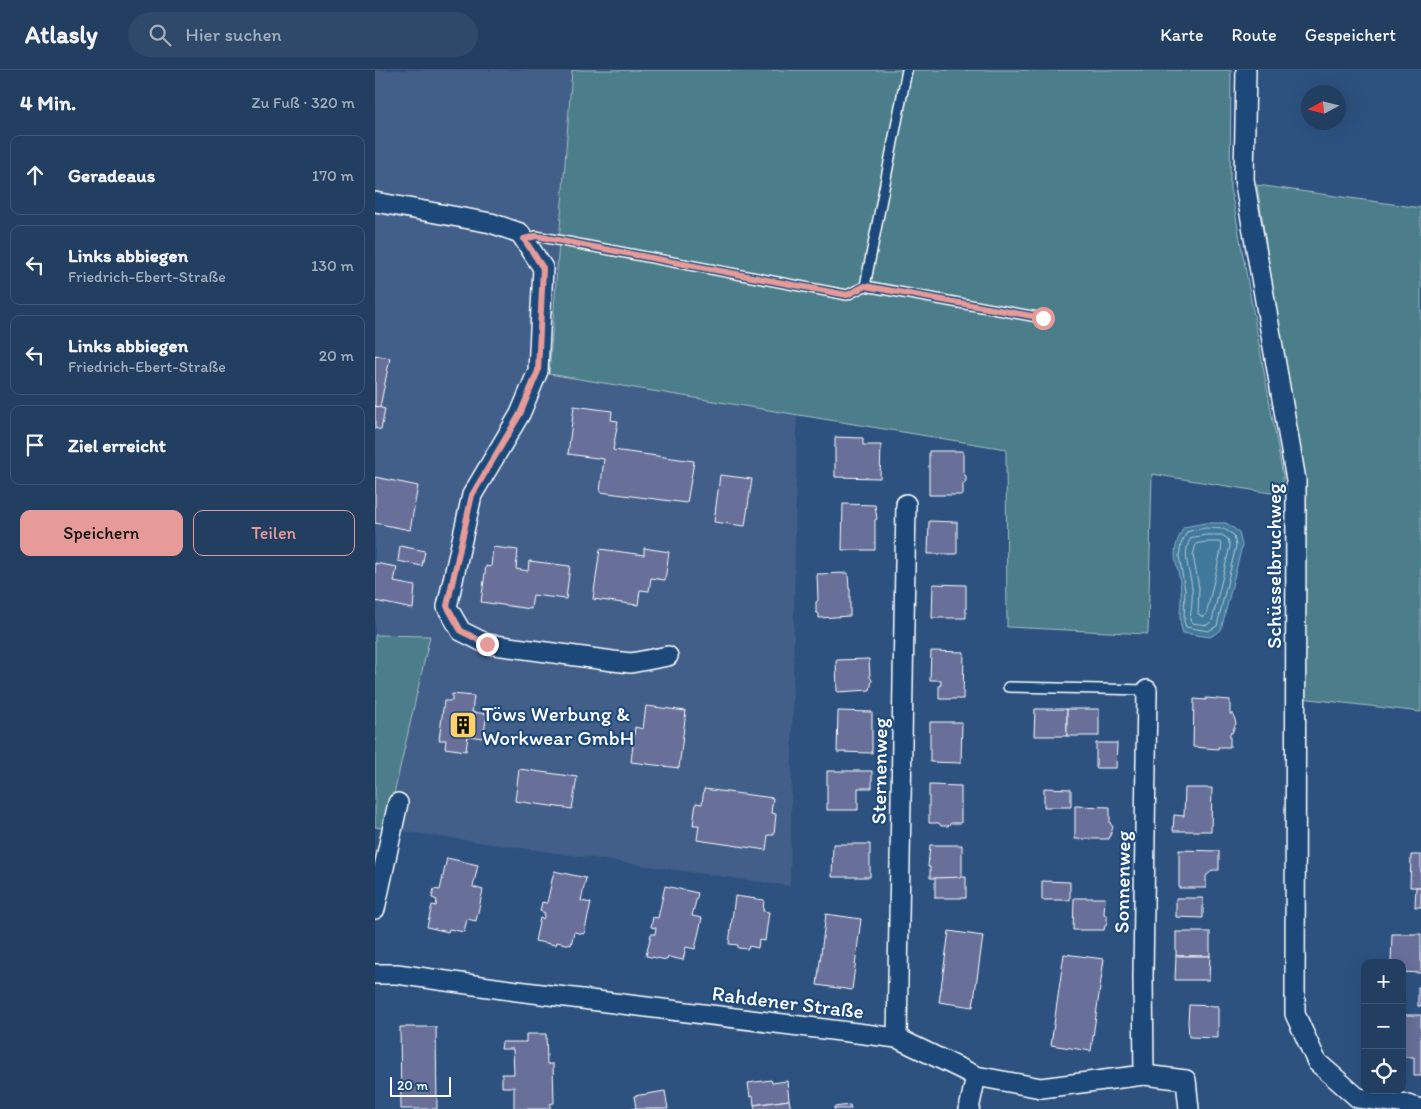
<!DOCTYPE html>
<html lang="de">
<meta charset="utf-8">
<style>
:root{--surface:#223e60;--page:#2e4969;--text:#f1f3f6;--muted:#a2aebd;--line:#3f5775;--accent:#e69b98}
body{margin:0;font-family:Itim,sans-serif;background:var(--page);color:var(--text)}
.controls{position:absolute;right:15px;bottom:15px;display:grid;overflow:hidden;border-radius:10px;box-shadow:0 5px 20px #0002}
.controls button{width:45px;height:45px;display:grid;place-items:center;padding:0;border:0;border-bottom:1px solid var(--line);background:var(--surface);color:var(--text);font:25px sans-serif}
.compass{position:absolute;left:926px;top:15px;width:45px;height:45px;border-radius:50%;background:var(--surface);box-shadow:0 5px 20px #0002;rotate:263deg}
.scale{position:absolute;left:15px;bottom:12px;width:61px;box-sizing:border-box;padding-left:5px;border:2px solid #fff;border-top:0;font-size:14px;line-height:18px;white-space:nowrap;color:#fff;-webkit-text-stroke:4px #1f4a7a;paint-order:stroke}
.stop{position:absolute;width:15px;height:15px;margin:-11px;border:4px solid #e69b98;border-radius:50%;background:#fff}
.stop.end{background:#e69b98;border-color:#fff;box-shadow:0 1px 5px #0008}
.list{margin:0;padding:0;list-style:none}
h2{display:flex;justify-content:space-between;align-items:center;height:65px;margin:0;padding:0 20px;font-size:21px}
h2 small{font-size:16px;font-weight:400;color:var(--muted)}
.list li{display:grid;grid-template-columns:32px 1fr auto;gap:15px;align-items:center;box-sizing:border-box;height:80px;margin:0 10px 10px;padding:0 10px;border:1px solid var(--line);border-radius:10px}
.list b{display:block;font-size:19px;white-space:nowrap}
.list p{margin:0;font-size:16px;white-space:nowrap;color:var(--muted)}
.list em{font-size:16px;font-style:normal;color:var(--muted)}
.actions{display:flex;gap:10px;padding:15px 20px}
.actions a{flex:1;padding:11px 0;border:1px solid var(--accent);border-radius:10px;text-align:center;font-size:18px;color:var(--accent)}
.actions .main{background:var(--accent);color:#111}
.icon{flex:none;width:28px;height:28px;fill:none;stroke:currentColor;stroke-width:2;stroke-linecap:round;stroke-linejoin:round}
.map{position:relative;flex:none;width:1046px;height:1039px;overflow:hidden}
header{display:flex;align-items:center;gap:30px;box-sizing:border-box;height:70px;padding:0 25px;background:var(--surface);border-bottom:1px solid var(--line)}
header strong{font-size:24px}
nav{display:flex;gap:28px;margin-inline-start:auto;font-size:18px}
.search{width:350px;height:45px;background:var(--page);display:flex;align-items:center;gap:12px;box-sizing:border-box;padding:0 18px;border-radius:28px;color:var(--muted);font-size:19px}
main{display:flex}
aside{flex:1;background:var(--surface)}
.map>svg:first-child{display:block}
.built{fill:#425e8a}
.green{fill:#4c7e8a;stroke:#a6bec4}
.water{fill:#41799b;stroke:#8dafc3}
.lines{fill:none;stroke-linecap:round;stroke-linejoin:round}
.shore{stroke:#b3c9d7;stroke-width:1}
.building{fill:#67709a;stroke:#fff}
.service-casing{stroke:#fff;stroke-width:12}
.minor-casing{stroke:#fff;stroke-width:22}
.service{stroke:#1f4a7a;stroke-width:9}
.minor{stroke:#1f4a7a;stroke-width:19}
.route{stroke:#e69b98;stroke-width:6}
.labels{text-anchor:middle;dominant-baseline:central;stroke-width:4.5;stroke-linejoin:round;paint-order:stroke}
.street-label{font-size:21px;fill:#fff;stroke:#1f4a7a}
.poi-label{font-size:21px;fill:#fff;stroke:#1f4a7a;text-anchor:start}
</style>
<header>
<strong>Atlasly</strong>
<div class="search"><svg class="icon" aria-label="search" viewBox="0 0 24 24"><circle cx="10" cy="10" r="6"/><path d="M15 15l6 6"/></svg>Hier suchen</div>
<nav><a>Karte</a><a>Route</a><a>Gespeichert</a></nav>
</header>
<main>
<aside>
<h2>4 Min.<small>Zu Fuß · 320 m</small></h2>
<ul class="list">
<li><svg class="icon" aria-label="ahead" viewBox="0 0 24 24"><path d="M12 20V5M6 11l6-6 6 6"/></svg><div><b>Geradeaus</b></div><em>170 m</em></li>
<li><svg class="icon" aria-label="left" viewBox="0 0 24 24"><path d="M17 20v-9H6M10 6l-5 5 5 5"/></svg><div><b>Links abbiegen</b><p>Friedrich-Ebert-Straße</p></div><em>130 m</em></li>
<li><svg class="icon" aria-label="left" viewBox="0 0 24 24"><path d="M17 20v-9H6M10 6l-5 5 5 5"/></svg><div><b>Links abbiegen</b><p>Friedrich-Ebert-Straße</p></div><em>20 m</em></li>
<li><svg class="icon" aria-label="arrive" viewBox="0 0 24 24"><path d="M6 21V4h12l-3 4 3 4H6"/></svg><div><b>Ziel erreicht</b></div></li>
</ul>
<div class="actions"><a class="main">Speichern</a><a>Teilen</a></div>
</aside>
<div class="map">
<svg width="1046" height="1039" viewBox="0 0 1046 1039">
<rect width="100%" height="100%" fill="#2d5280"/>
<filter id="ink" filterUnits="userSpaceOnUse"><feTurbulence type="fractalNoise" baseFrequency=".02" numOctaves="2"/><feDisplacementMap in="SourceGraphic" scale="10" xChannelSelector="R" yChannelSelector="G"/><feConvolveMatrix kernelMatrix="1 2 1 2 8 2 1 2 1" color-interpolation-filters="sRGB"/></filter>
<g filter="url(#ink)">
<polygon class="built" points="0,0 197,0 174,303 422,344 415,816 11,759 54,566 0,565"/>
<g class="green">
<polygon points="197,0 856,0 855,119 859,136 908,406 908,425 777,404 773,564 632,557 631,379 174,304"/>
<polygon points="882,115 1046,138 1046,642 926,628 927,410"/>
<polygon points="0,565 55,566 11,759 0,757"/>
</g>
<path class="water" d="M830 453H851L864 462 867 476 846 560 835 567 808 563C802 546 807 538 806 521 804 491 792 488 809 457Z"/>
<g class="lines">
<g class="shore">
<polygon points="831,458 849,459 859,465 861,476 842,556 833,561 811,557 809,551 810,520 804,486 806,474 812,462"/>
<path d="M831 465H847L853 469 855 476 837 551 832 555 817 553 815 550C816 540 818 529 817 518 815 500 806 484 816 468Z"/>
<polygon points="832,472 845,472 847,476 831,545 828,547 823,544 824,518 818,485 821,474"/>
</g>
</g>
<g class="building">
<polygon points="0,285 15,288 5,337 0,336"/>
<polygon points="0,336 10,339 6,360 0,358"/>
<polygon points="199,336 237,341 236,350 243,351 238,380 319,391 312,433 225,422 229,389 193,384"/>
<polygon points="460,367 488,368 488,375 506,375 505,408 460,407"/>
<polygon points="554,381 588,381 588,403 591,406 591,411 588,414 588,425 554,425"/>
<polygon points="345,405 377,409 370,456 339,452"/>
<polygon points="0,407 43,416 35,460 0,453"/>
<polygon points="468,434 500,435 502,449 500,450 500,480 467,480"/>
<polygon points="554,451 582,452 582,484 553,484"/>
<polygon points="25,476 50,481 47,496 23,491"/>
<polygon points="118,477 143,480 141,499 153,501 154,491 195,496 191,529 158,525 156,539 106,532 111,496 116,497"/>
<polygon points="269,478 294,482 290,510 276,508 274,521 265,520 263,535 218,529 225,479 269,485"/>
<polygon points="0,493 22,497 19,512 40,516 38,539 0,531"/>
<polygon points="473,503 474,519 475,519 475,546 444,548 444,544 441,542 441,532 443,530 442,504"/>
<polygon points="558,514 591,515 591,548 557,548"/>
<polygon points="556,581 589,582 588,629 564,629 564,615 566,615 566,610 555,610"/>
<polygon points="494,589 495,607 497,610 495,620 462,622 461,590"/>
<polygon points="77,624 99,626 97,642 112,644 108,668 93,666 91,681 70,678 71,670 64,670 69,631 77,631"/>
<polygon points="831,628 855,630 855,644 858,644 861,653 857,663 855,663 855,677 843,677 843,679 818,677 819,629 831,630"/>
<polygon points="271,636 311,641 304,698 256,692 260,657 268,659"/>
<polygon points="660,639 692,639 692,666 659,666"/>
<rect x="692" y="639" width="32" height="27"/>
<polygon points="463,641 497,642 497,683 462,682"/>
<polygon points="555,652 587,652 586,693 555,692"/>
<polygon points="721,673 742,673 741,698 721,698"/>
<polygon points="144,699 202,707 197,739 140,731"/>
<polygon points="452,701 497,701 497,718 483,718 483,740 452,740"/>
<polygon points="554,715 586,716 586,753 576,753 573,756 566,756 564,753 554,753"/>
<polygon points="669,718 696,719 696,737 669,737"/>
<polygon points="810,718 837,718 836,761 798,761 799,745 809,746"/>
<polygon points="329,719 398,728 396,743 401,744 399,765 393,765 391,780 322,770 324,755 318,755 321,733 327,734"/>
<polygon points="700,736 735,737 735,753 738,757 734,769 700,769"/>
<polygon points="458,774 495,774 495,807 457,807"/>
<polygon points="555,775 587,775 587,809 555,808 555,797 553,797"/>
<polygon points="804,780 844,781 844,800 838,800 831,806 831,818 804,818"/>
<polygon points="1036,785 1046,785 1046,817 1035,817"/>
<polygon points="72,788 103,795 98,817 108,820 101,851 92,849 89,862 74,859 73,862 52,857 57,835 61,836 62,830 57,828 59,819 65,820"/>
<polygon points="179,801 211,808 206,831 216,833 209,864 199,862 196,875 182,872 181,875 160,871 165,848 168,849 170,843 165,841 167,832 172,833"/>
<polygon points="587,807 591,807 591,828 560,828 560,808"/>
<polygon points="667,811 695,812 695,830 667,830"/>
<polygon points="290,816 323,823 317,846 327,848 320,879 311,877 308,890 293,887 292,890 271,886 276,864 280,864 281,858 276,857 278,847 283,848"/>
<polygon points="1041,817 1046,817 1046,837 1040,837"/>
<polygon points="360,826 389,830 388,841 394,842 390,871 384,870 383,878 374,876 373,879 363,878 363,875 354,874"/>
<polygon points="699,828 730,828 729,844 732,846 732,853 730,856 729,860 698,860"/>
<polygon points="801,828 828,828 828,848 801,847"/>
<polygon points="451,844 486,849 477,920 442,915"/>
<polygon points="574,861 608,866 598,937 564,932"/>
<rect x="801" y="862" width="34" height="24"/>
<polygon points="1017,864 1046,864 1046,903 1027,902 1027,893 1016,893"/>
<polygon points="689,884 729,889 716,981 676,975"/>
<polygon points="801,886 835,886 834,910 800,910"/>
<rect x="1043" y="917" width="3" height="19"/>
<polygon points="814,935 843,936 843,968 814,967 813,952"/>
<polygon points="1027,945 1046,945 1046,1006 1039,1006 1039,987 1027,987"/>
<polygon points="25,957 61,957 62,1039 26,1039"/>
<polygon points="151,964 171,964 172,994 178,994 179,1033 175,1034 175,1039 139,1039 139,1017 127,1017 127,1004 139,1004 138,979 126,979 127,972 151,972"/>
<polygon points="396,1010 397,1013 412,1011 414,1030 379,1035 378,1026 375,1027 373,1013"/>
<polygon points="290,1021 293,1039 256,1039 261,1038 259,1026"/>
<polygon points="414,1030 416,1039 380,1039 379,1035"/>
<polygon points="475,1035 476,1039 459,1039 459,1037"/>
</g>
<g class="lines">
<defs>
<g id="service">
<polyline points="149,169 161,166 472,225 490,216 532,0"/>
<polyline points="490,216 668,248"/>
<polyline points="633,617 772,620"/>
</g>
<g id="minor">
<polyline points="871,0 869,109 921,410 920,944 942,992 983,1028 1026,1033 1046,1039"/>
<polyline points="0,132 116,153 145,163 168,198 163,301 145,344 97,425 72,537 86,561 112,574 238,591 256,593 293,586"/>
<polyline points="0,839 23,733"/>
<polyline points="0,904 22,904 142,921 522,968 601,1006 666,1018 769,1005 811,1010 814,1039"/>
<polyline points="522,968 531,434"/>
<polyline points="769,1005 768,906 772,620"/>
<polyline points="594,1039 601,1006"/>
</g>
</defs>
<use href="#service" class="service-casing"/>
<use href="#minor" class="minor-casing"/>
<use href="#service" class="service"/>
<use href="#minor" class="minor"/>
</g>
</g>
<g class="lines" filter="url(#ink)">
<polyline class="route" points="112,574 86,561 72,536 97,425 145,344 163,301 168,198 149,169 161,166 472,225 490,216 668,248"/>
</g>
<defs>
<symbol id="building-square" viewBox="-11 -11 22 22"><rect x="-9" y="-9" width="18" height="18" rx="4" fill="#ffd166" stroke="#1f4a7a"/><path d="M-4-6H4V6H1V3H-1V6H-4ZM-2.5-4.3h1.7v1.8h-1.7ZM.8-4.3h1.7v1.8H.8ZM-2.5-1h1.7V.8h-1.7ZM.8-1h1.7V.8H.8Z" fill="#111"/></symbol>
</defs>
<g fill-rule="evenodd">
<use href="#building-square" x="72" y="639" width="32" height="32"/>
</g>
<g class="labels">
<g class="street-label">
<text transform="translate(898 496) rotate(-90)">Schüsselbruchweg</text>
<text transform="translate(504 701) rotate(-89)">Sternenweg</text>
<text transform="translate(747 812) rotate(-89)">Sonnenweg</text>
<text transform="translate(413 932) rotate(7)">Rahdener Straße</text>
</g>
<g class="poi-label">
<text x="107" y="643">Töws Werbung &amp;<tspan x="107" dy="24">Workwear GmbH</tspan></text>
</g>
</g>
</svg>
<div class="controls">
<button>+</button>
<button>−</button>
<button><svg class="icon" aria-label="locate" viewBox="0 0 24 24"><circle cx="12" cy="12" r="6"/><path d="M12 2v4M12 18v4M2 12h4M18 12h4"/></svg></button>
</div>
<svg class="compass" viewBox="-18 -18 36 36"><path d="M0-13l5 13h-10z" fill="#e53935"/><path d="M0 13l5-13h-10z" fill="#a2aebd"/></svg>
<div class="scale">20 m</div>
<div class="stop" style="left:668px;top:248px"></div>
<div class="stop end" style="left:112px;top:574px"></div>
</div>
</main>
